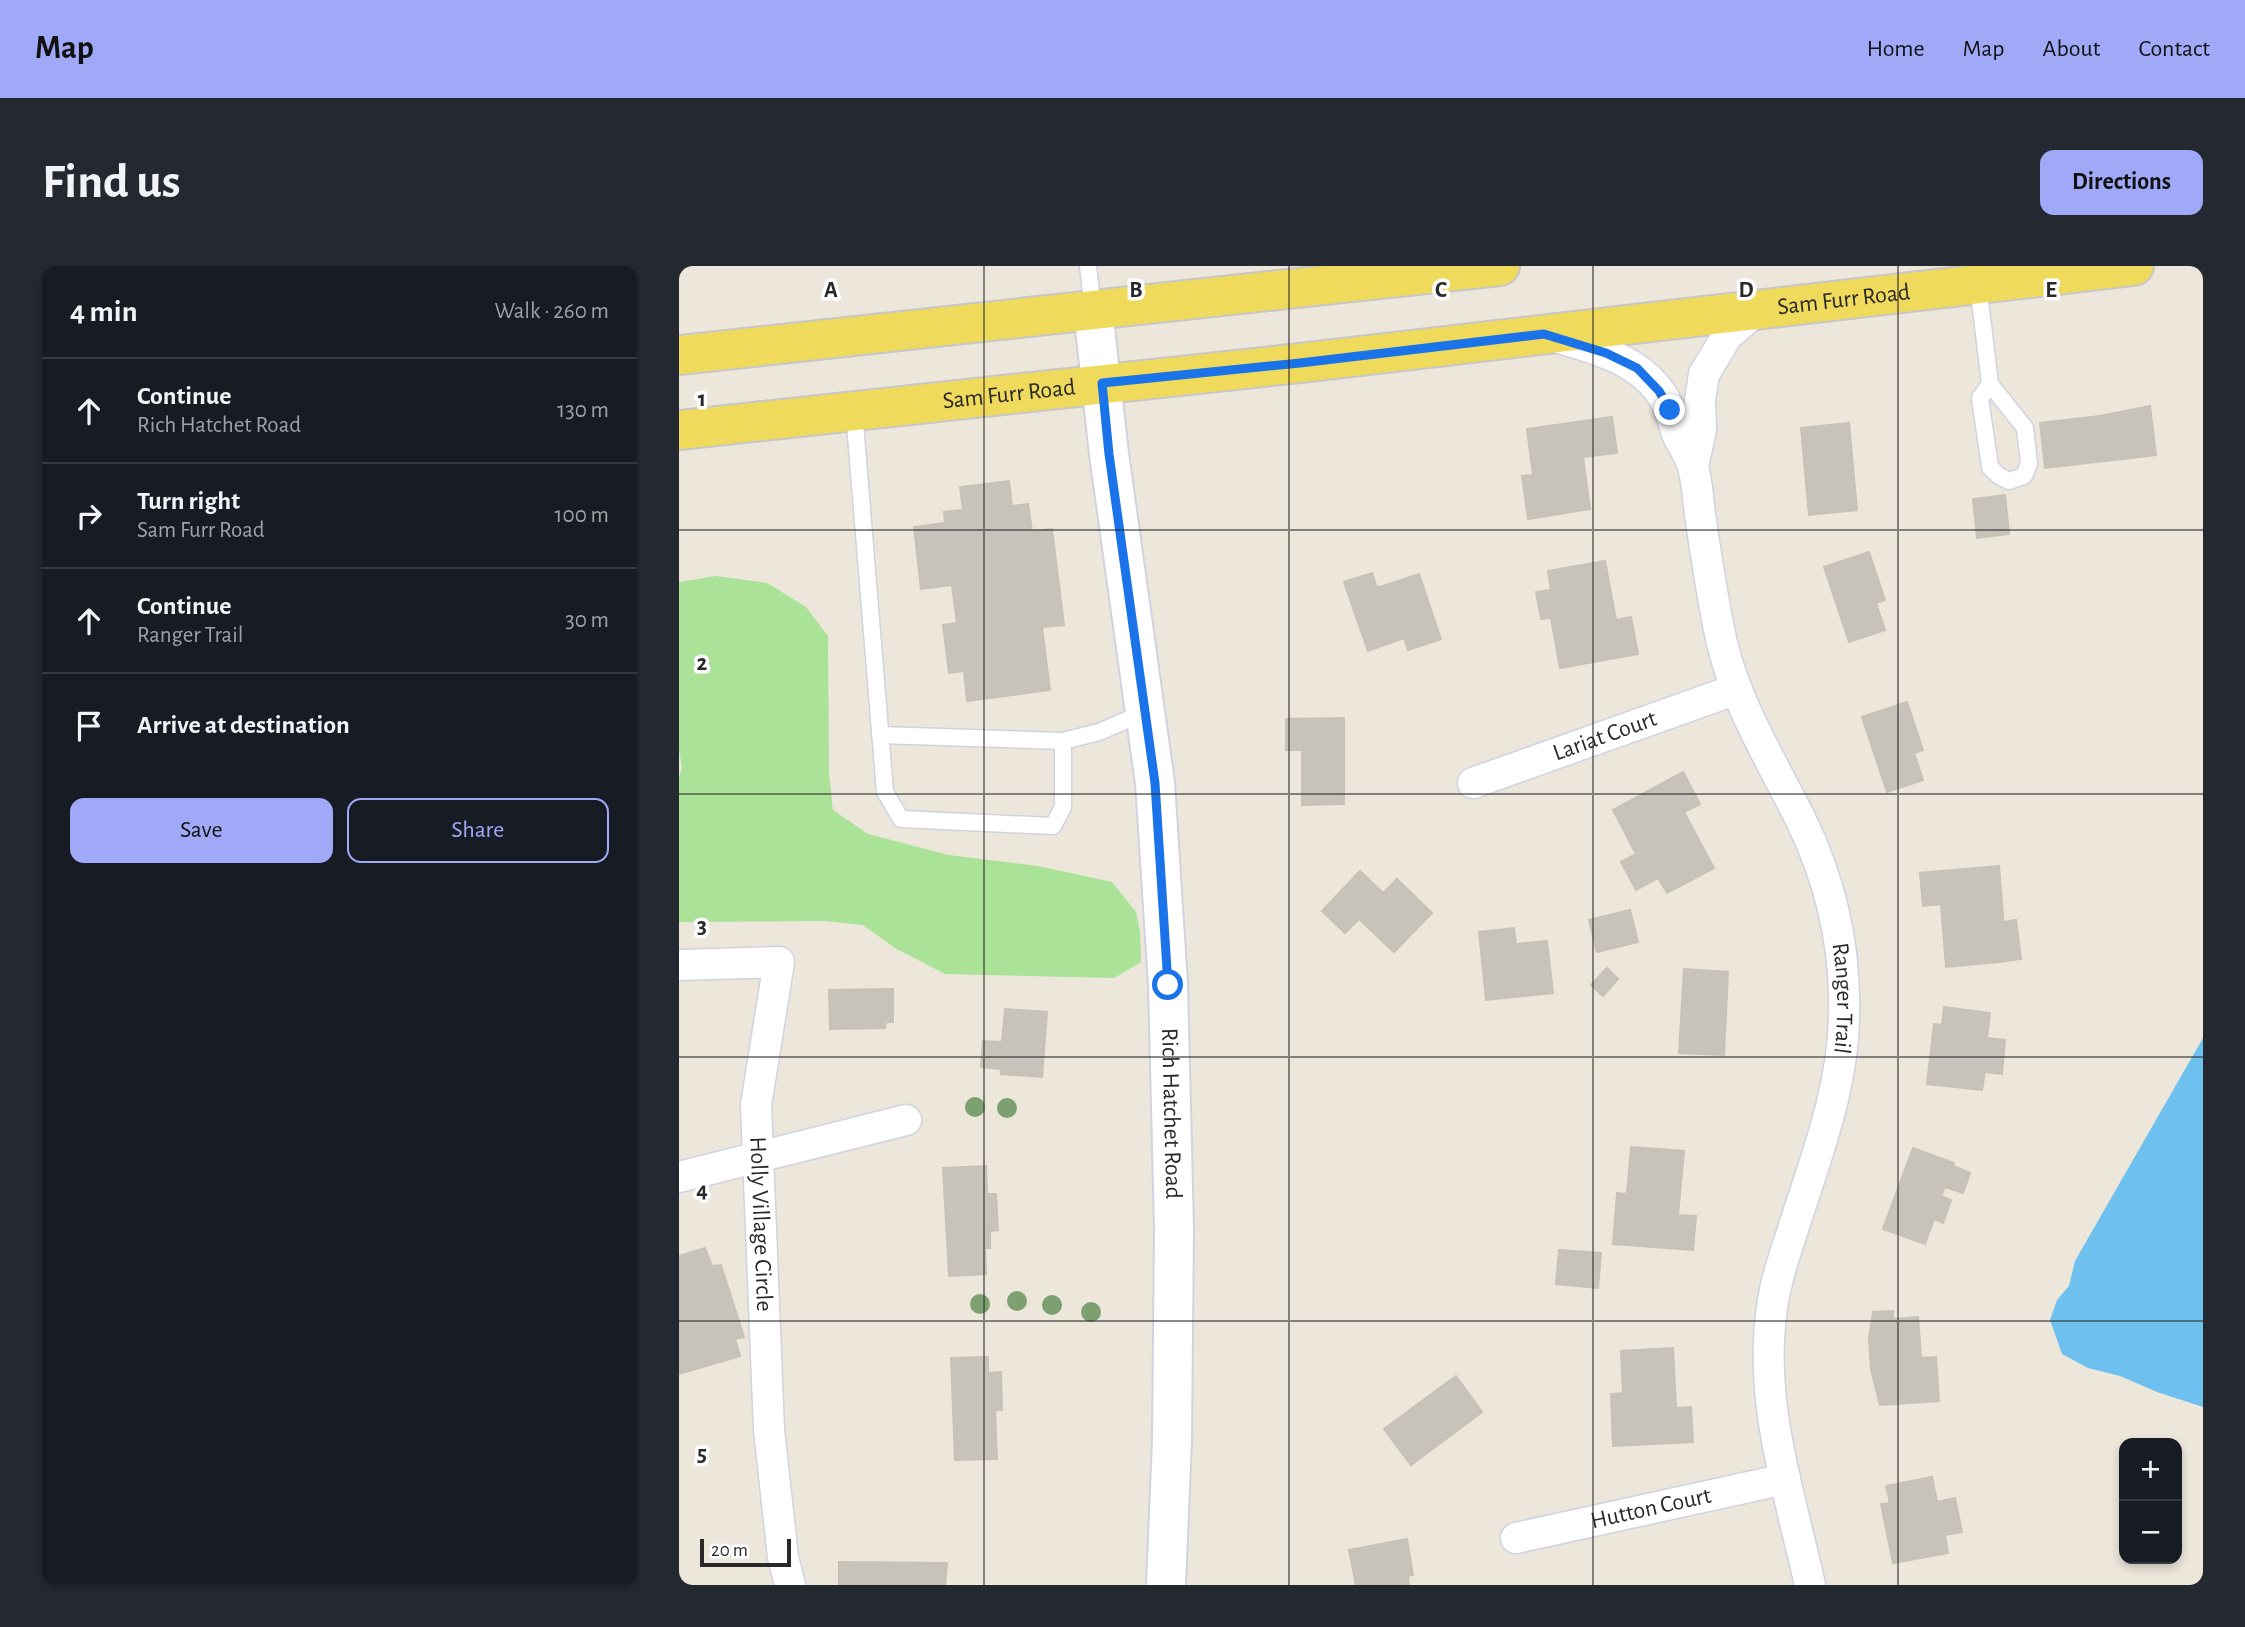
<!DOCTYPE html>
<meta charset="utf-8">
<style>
:root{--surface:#171b24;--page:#242831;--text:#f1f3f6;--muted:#9ea1a6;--line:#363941;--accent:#9fa9f7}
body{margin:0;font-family:"Alegreya Sans",sans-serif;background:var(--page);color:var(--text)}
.controls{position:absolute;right:21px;bottom:21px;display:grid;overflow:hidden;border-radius:14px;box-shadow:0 4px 10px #0003}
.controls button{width:63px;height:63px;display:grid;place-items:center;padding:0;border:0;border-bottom:2px solid var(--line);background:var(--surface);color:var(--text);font:35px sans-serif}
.scale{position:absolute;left:21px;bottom:18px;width:91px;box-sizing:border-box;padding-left:7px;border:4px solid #292929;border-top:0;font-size:19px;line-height:24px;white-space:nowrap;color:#292929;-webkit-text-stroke:5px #fff;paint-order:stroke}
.stop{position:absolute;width:21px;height:21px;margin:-16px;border:5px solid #1a73e8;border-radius:50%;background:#fff}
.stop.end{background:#1a73e8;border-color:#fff;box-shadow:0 2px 7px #0008}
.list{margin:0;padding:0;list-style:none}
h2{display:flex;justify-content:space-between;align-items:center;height:91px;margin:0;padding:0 28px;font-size:30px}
h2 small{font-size:23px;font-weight:400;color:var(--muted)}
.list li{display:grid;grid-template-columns:46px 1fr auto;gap:21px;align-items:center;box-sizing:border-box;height:105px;padding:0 28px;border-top:2px solid var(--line)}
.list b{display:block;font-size:26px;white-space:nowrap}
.list p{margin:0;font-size:23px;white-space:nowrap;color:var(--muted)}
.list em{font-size:23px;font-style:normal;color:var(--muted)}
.actions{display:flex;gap:14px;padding:21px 28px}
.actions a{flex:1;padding:16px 0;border:2px solid var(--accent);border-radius:14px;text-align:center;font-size:24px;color:var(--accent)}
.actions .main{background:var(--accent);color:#111}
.icon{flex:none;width:38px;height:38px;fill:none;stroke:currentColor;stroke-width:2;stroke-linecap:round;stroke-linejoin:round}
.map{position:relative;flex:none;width:1524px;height:1319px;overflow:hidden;border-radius:14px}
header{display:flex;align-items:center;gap:42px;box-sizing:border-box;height:98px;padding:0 35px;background:var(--accent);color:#111}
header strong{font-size:33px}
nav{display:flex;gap:38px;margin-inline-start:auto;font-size:24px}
.intro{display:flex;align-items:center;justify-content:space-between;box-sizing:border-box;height:168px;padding:0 42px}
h1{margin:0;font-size:49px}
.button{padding:18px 32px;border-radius:14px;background:var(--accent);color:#111;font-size:24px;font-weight:700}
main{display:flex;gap:42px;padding:0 42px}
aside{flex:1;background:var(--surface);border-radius:14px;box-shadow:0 4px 10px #0003}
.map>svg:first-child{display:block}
.green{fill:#aae298}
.water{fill:#6ec0ee}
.building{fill:#c7c3bb;stroke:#c7c2b5;stroke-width:2}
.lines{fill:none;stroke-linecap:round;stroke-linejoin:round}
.lane-casing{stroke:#d1d2e2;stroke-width:19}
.street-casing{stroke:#d1d2e2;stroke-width:33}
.secondary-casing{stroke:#d1d2e2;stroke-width:42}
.primary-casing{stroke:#c7c7c7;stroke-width:42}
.lane{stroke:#fff;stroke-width:16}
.street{stroke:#fff;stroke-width:30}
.secondary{stroke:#fff;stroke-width:38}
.primary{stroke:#f0da5c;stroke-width:38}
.tree{fill:#7da071}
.route{stroke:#1a73e8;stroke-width:9}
.grid{fill:none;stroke:#292929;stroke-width:2;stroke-opacity:0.55}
.labels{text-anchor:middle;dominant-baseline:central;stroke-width:7;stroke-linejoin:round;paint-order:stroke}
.street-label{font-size:24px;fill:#292929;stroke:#fff}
.grid-label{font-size:23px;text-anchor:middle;font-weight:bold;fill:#292929;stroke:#fff;stroke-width:7;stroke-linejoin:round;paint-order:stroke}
</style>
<header>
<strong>Map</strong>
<nav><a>Home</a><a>Map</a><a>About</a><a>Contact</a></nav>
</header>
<div class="intro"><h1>Find us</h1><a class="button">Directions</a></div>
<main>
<aside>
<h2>4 min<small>Walk · 260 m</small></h2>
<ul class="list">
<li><svg class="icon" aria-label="ahead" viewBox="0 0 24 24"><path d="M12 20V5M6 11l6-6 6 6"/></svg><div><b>Continue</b><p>Rich Hatchet Road</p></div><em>130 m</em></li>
<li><svg class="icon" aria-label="right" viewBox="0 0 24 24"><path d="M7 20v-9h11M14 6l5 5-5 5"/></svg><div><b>Turn right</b><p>Sam Furr Road</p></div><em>100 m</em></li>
<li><svg class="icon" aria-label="ahead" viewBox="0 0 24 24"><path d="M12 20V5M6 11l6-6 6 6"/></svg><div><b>Continue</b><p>Ranger Trail</p></div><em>30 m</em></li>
<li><svg class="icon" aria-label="arrive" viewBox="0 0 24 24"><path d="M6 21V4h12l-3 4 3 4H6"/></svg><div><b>Arrive at destination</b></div></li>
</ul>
<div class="actions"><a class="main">Save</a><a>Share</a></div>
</aside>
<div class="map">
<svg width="1524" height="1319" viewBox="0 0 1524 1319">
<rect width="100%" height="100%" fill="#ece6db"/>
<polygon class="green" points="37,310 88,317 127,341 149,370 150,508 154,544 189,568 270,589 359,600 433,616 457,646 461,666 462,696 435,712 266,708 216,682 184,659 146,655 0,656 0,511 3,502 0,484 0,316"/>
<polygon class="water" points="1524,772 1524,1141 1478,1126 1441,1110 1409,1102 1383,1088 1371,1054 1378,1034 1390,1020 1396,995"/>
<g class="building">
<polygon points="1471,140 1477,189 1366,202 1361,157 1421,150"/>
<polygon points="933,151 938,187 904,191 911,243 849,253 843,210 854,209 848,163"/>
<polygon points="1170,157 1178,244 1130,249 1122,162"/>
<polygon points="330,215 333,240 349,238 353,265 373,263 385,359 363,361 371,424 288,435 285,405 270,407 264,359 278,357 273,319 242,323 235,261 266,257 265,246 284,244 281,221"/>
<polygon points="1326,229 1330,268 1298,272 1294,233"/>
<polygon points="1190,286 1206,334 1197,337 1206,364 1170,376 1145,301"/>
<polygon points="926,295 937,354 952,351 959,388 881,402 872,352 862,353 857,326 872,324 869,305"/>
<polygon points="693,307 698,322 740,308 762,373 729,384 725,372 689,385 665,316"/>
<polygon points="1228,436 1244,484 1235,487 1244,514 1208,526 1183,451"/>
<polygon points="665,452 665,538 623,539 623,484 607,484 607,453"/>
<polygon points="1004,506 1021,538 1005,546 1035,602 988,627 979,612 957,624 942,596 957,588 934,544"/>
<polygon points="1320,600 1324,650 1316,651 1319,696 1267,701 1262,638 1244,640 1241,607"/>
<polygon points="681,605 704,627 718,613 753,647 715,686 680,653 666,667 643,645"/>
<polygon points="951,644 959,676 918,686 910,654"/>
<polygon points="1324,650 1324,656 1337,654 1342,693 1319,696 1316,651"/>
<polygon points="835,662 837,678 868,675 874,727 807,734 800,666"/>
<polygon points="928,702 939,713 924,730 912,719"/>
<polygon points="1005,703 1049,706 1045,789 1000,787"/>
<polygon points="214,723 214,756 207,756 206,762 151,763 150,724"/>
<polygon points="1265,741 1311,747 1308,772 1326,774 1323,808 1306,806 1303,824 1248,818 1255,758 1263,759"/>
<polygon points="326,743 368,746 363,811 322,808 322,803 302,801 304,775 323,776"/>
<polygon points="952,881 1005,885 999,949 1017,950 1014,984 934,978 938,927 948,928"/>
<polygon points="1234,882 1275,897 1274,900 1291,907 1284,927 1266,921 1262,930 1272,934 1264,957 1255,953 1246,978 1204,963"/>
<polygon points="307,900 308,928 317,928 319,964 311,965 311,982 306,982 307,1008 270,1010 264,902"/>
<polygon points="26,982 33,1000 42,999 65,1071 56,1073 61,1090 0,1108 0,990"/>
<polygon points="880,984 922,987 919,1022 877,1018"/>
<polygon points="1214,1045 1214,1053 1239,1051 1242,1092 1257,1091 1260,1135 1201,1139 1192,1104 1190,1073 1194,1046"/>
<polygon points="994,1082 997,1142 1012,1141 1014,1176 934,1180 932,1128 944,1127 942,1085"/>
<polygon points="309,1091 309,1107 322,1106 323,1144 316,1144 318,1193 276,1194 272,1092"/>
<polygon points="777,1110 803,1146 732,1199 705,1163"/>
<polygon points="1253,1211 1258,1236 1276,1232 1283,1266 1266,1269 1269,1287 1214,1297 1202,1238 1211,1237 1207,1220"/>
<polygon points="728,1273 734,1309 729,1310 730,1319 677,1319 670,1284"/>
<polygon points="160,1296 268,1297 266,1319 160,1319"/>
</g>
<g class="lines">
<defs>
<g id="lane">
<polyline points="409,0 414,44"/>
<polyline points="1299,18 1311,118 1346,162 1350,197 1345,210 1330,215 1320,210 1311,201 1301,132 1311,118"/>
<polyline points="175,145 206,526 222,553 374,560 384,541 384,475"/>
<polyline points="201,469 384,475 420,466 466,446"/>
</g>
<g id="street">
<path id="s1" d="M874 70C912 82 956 91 981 126 991 139 993 155 999 170 1004 180 1011 190 1014 201 1019 218 1019 238 1022 255 1028 296 1034 337 1043 377 1058 440 1092 494 1121 552 1151 613 1167 681 1165 750 1164 824 1136 894 1114 963 1106 989 1096 1015 1093 1042 1079 1136 1111 1228 1131 1319"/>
<polyline points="1014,200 1022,164 1021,134 1025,108 1048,70 1079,43"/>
<path id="s2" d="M794 517 1058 423"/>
<path id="s3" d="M0 699 100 696 77 839 90 1164 104 1291 111 1319"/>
<polyline points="0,911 227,854"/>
<path id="s4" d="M837 1272 1106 1213"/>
</g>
<g id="secondary">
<path id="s5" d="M414 44 430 188 476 517 489 718 495 963 493 1174 487 1319"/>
</g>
<g id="primary">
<polyline points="0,89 821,0"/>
<path id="s6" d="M0 164 621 97 1455 0"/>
</g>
</defs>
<use href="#lane" class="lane-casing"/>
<use href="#street" class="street-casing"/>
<use href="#secondary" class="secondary-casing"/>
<use href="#primary" class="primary-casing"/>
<use href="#lane" class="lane"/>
<use href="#street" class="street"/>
<use href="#secondary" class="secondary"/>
<use href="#primary" class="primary"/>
</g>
<g class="tree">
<circle cx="296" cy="841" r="10"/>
<circle cx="328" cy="842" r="10"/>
<circle cx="338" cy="1035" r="10"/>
<circle cx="301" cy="1038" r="10"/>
<circle cx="373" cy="1039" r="10"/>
<circle cx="412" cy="1046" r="10"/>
</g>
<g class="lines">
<polyline class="route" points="489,719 476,517 430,188 423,117 621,97 865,68 927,87 958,102 980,125 991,144"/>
</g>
<path class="grid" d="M305 0V1319M610 0V1319M914 0V1319M1219 0V1319M0 264H1524M0 528H1524M0 791H1524M0 1055H1524"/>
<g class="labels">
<g class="street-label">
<text stroke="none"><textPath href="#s6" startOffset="1172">Sam Furr Road</textPath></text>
<text stroke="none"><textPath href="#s6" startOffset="332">Sam Furr Road</textPath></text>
<text stroke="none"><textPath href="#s2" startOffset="140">Lariat Court</textPath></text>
<text stroke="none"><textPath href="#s1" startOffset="763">Ranger Trail</textPath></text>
<text stroke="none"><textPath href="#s5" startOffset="808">Rich Hatchet Road</textPath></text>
<text stroke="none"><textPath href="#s3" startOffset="364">Holly Village Circle</textPath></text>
<text stroke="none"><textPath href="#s4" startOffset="138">Hutton Court</textPath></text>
</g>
</g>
<g class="grid-label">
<text x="152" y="31">A</text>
<text x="457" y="31">B</text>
<text x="762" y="31">C</text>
<text x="1067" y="31">D</text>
<text x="1372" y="31">E</text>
<text x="23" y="140">1</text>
<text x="23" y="404">2</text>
<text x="23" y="667">3</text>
<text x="23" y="931">4</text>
<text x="23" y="1195">5</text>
</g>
</svg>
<div class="controls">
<button>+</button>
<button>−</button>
</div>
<div class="scale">20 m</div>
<div class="stop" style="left:489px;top:719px"></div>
<div class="stop end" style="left:991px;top:144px"></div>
</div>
</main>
